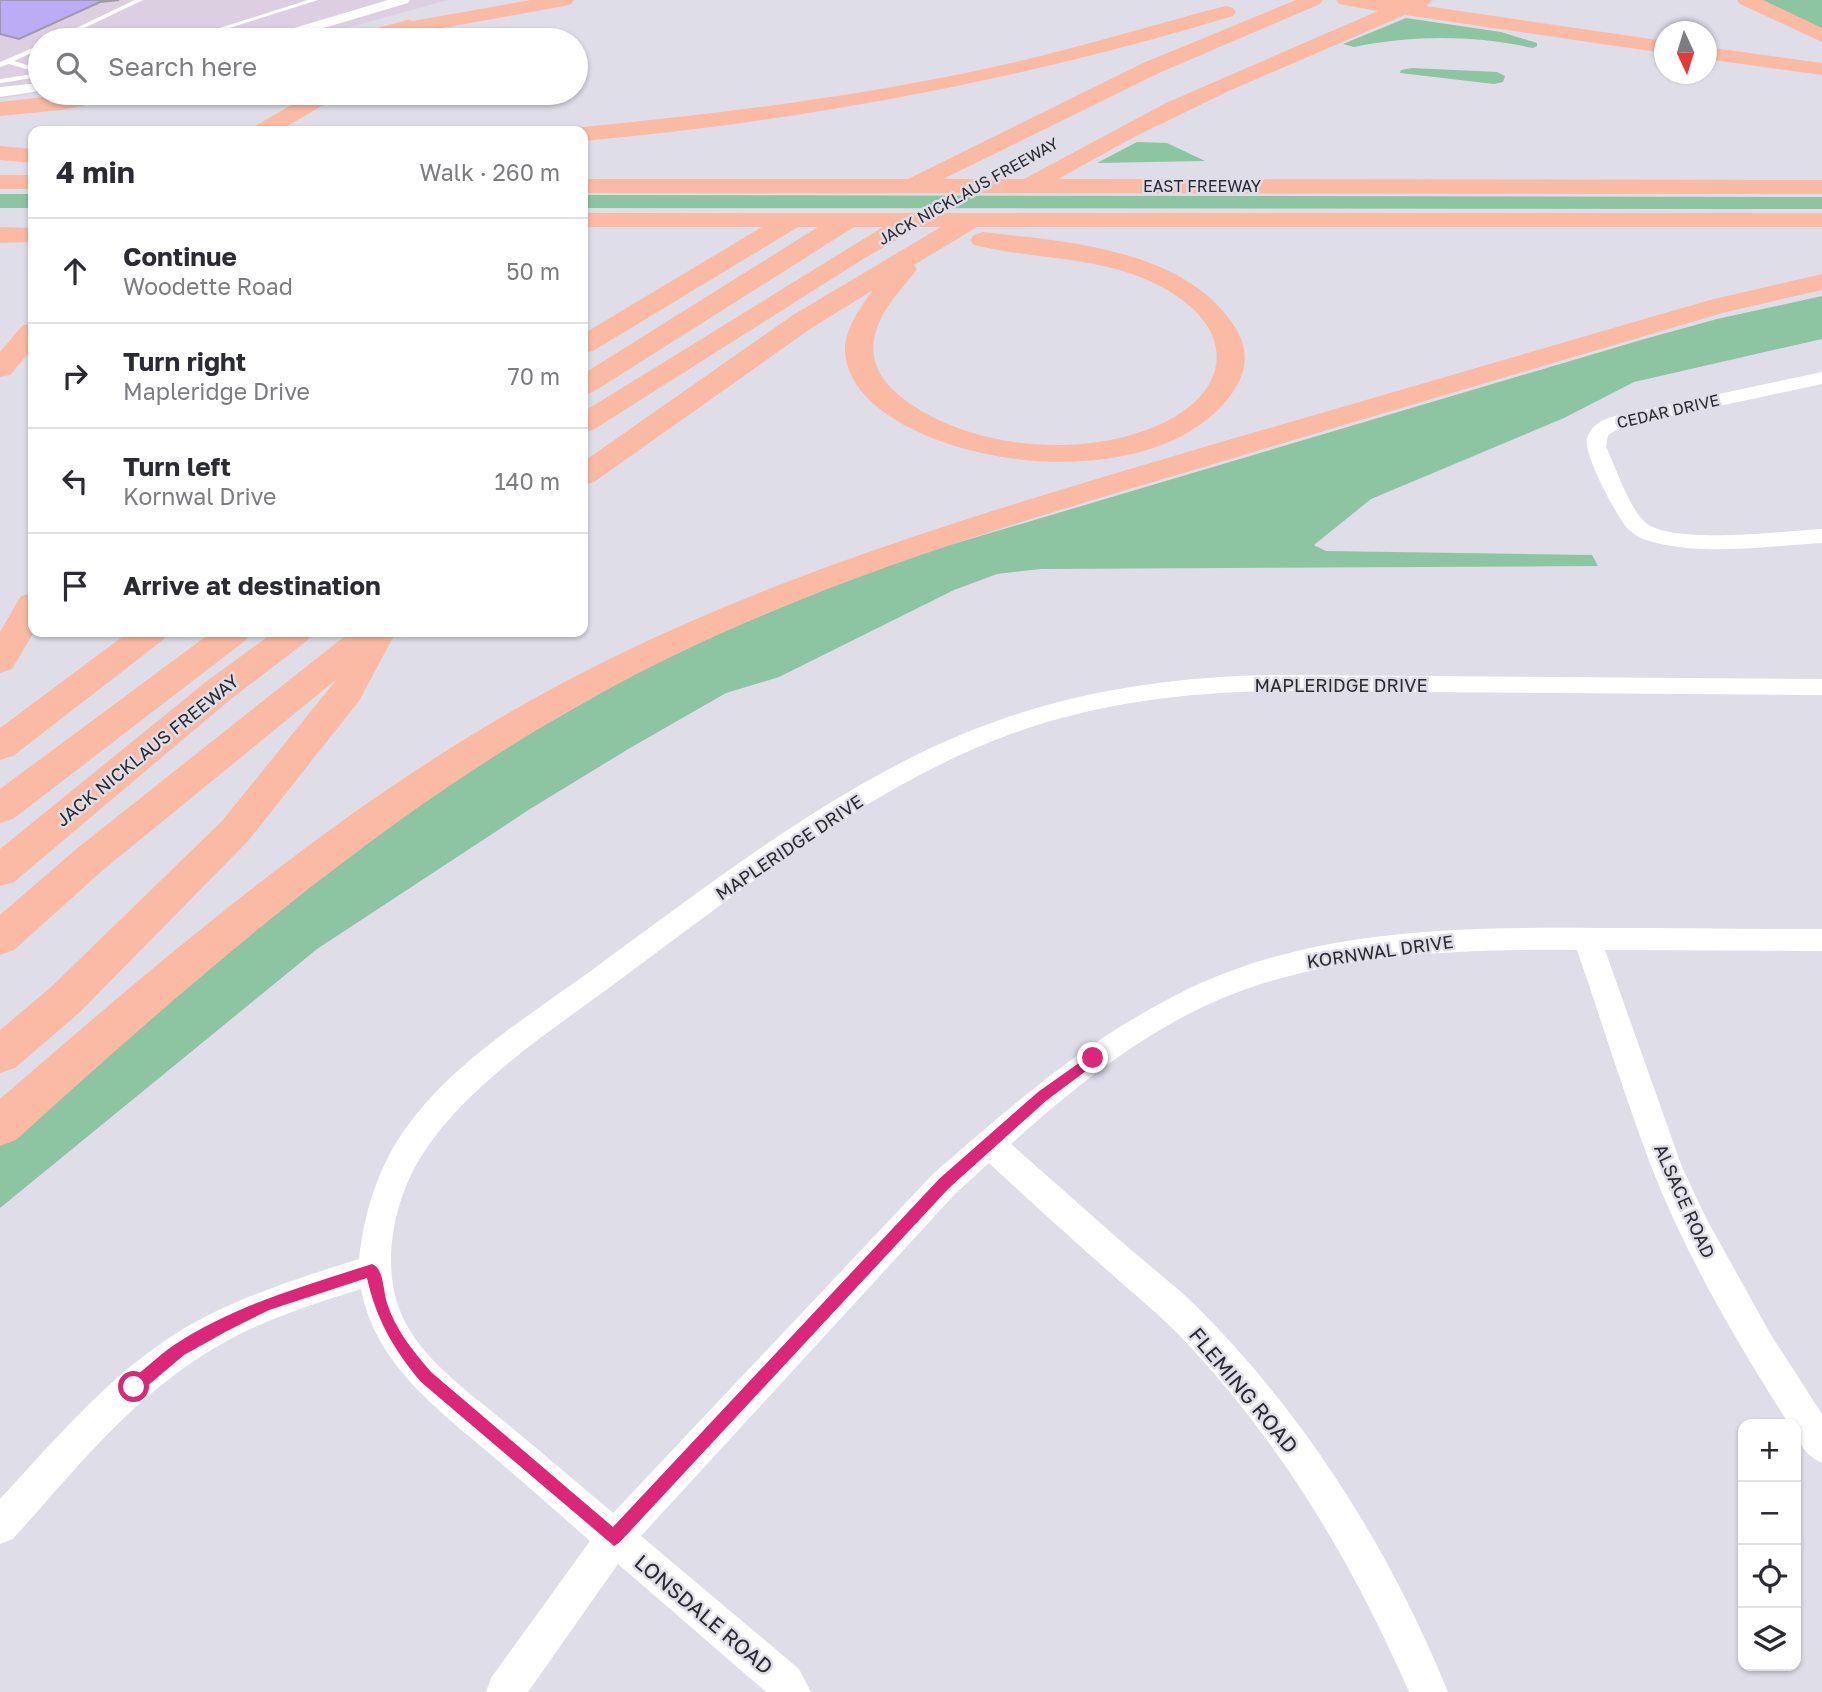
<!DOCTYPE html>
<meta charset="utf-8">
<style>
:root{--surface:#fff;--page:#f2f2f3;--text:#2b2b33;--muted:#7c7c81;--line:#e1e1e2}
body{margin:0;font-family:"Golos Text",sans-serif;background:var(--page);color:var(--text)}
.controls{position:absolute;right:21px;bottom:21px;display:grid;overflow:hidden;border-radius:14px;box-shadow:0 2px 5px #0004}
.controls button{width:63px;height:63px;display:grid;place-items:center;padding:0;border:0;border-bottom:2px solid var(--line);background:var(--surface);color:var(--text);font:35px sans-serif}
.compass{position:absolute;left:1654px;top:21px;width:63px;height:63px;border-radius:50%;background:var(--surface);box-shadow:0 2px 5px #0004;rotate:176deg}
.stop{position:absolute;width:21px;height:21px;margin:-16px;border:5px solid #db2777;border-radius:50%;background:#fff}
.stop.end{background:#db2777;border-color:#fff;box-shadow:0 2px 7px #0008}
.list{margin:0;padding:0;list-style:none}
h2{display:flex;justify-content:space-between;align-items:center;height:91px;margin:0;padding:0 28px;font-size:30px}
h2 small{font-size:23px;font-weight:400;color:var(--muted)}
.list li{display:grid;grid-template-columns:46px 1fr auto;gap:21px;align-items:center;box-sizing:border-box;height:105px;padding:0 28px;border-top:2px solid var(--line)}
.list b{display:block;font-size:26px;white-space:nowrap}
.list p{margin:0;font-size:23px;white-space:nowrap;color:var(--muted)}
.list em{font-size:23px;font-style:normal;color:var(--muted)}
.icon{flex:none;width:38px;height:38px;fill:none;stroke:currentColor;stroke-width:2;stroke-linecap:round;stroke-linejoin:round}
.map{position:relative;flex:none;width:1822px;height:1692px;overflow:hidden}
.search{position:absolute;background:var(--surface);box-shadow:0 2px 5px #0004;left:28px;top:28px;width:560px;height:77px;display:flex;align-items:center;gap:18px;box-sizing:border-box;padding:0 24px;border-radius:38px;color:var(--muted);font-size:26px}
.panel{position:absolute;background:var(--surface);box-shadow:0 2px 5px #0004;left:28px;top:126px;width:560px;height:511px;border-radius:14px}
.map>svg:first-child{display:block}
.industrial{fill:#ddcfe2}
.green{fill:#8dc4a2}
.building{fill:#bcabf5;stroke:#9d9ba6;stroke-width:2}
.lines{fill:none;stroke-linecap:round;stroke-linejoin:round}
.lane{fill:#fff;fill-rule:evenodd}
.street{fill:#fff;fill-rule:evenodd}
.highway{fill:#fabaa4;fill-rule:evenodd}
.route{fill:#db2777}
.labels{text-anchor:middle;dominant-baseline:central;stroke-width:5;stroke-linejoin:round;paint-order:stroke}
.far-street-label{font-size:16px;fill:#2a292d;stroke:#dfdde8}
.street-label{font-size:18px;fill:#2a292d;stroke:#dfdde8}
.near-street-label{font-size:21px;fill:#2a292d;stroke:#dfdde8}
</style>
<div class="map">
<svg width="1822" height="1692" viewBox="0 0 1822 1692">
<rect width="100%" height="100%" fill="#dfdde8"/>
<polygon class="industrial" points="0,0 448,0 303,40 40,40 40,92 0,99"/>
<g class="green">
<polygon points="1757,0 1822,0 1822,32"/>
<path d="M1406 18 1501 32 1537 43V46L1533 48C1472 35 1415 35 1354 47L1343 44Z"/>
<polygon points="1412,68 1497,72 1505,76 1503,82 1494,84 1400,73 1401,70"/>
<polygon points="1137,142 1167,143 1205,161 1097,163"/>
<rect x="0" y="194" width="33" height="14"/>
<polygon points="583,195 1822,197 1822,209 583,208"/>
<polygon points="1822,296 1822,339 1634,382 1564,418 1371,499 1314,545 1326,551 1592,555 1598,566 1041,569 997,574 954,590 779,677 726,693 630,748 530,809 317,949 0,1208 0,1141 403,806 669,654 886,564 1641,340 1717,319"/>
</g>
<polygon class="building" points="0,0 119,0 100,2 19,39 0,34"/>
<g class="lines">
<g class="lane">
<polygon points="135,0 143,0 59,40 51,40"/>
<polygon points="308,0 318,0 191,40 182,40"/>
<polygon points="40,45 40,49 14,61 40,69 40,77 0,83 0,79 40,73 9,64 0,67 0,62"/>
</g>
<g class="street">
<polygon points="388,0 410,0 408,3 283,40 262,40 264,37"/>
<polygon points="40,83 40,91 0,97 0,87"/>
<path d="M1822 372V384L1621 427 1608 435 1606 447C1616 467 1629 509 1646 523 1674 545 1785 531 1822 529V543C1766 546 1701 557 1646 540 1640 538 1633 534 1628 529 1617 517 1582 452 1587 438 1591 425 1603 419 1615 416Z"/>
<path d="M1278 675 1822 679V695L1278 691C1188 692 1096 703 1011 734 870 785 741 891 621 979 556 1027 468 1084 424 1152 397 1192 383 1252 396 1299 411 1355 470 1392 512 1428 546 1456 579 1484 613 1513L933 1174C1013 1104 1087 1039 1184 991 1312 928 1460 927 1599 928 1674 928 1748 929 1822 929V951L1605 950 1682 1167 1706 1218 1771 1335 1822 1414V1463C1806 1456 1796 1442 1796 1424H1789C1737 1343 1686 1256 1651 1166 1624 1095 1602 1022 1577 950 1469 949 1359 952 1255 986 1163 1016 1082 1080 1011 1144 1051 1179 1090 1214 1130 1249 1153 1269 1177 1287 1198 1308 1307 1417 1390 1550 1448 1692H1409C1351 1559 1276 1434 1174 1330 1153 1309 1129 1290 1107 1270 1067 1235 1028 1199 989 1163L955 1194 641 1536 799 1669 811 1692H766L618 1564 528 1692H486L491 1678 590 1541C556 1511 523 1482 489 1453 435 1407 375 1363 361 1289 310 1305 259 1321 213 1349 133 1396 74 1471 13 1539L0 1544V1499C52 1443 102 1383 166 1340 224 1301 293 1280 359 1259 365 1206 381 1158 415 1116 460 1058 533 1013 592 970 714 881 852 772 994 722 1085 689 1182 676 1278 675Z"/>
</g>
<g class="highway">
<polygon points="531,0 574,0 571,4 564,6 377,40 343,40 346,36 408,20 413,21"/>
<polygon points="1296,0 1323,0 1320,4 1159,73 943,179 1024,179 1166,103 1378,11 1339,4 1336,0 1433,0 1426,6 1664,41 1664,53 1405,15 1231,90 1134,137 1058,179 1822,180 1822,194 583,193 583,179 908,179 1143,63"/>
<polygon points="1737,0 1763,0 1822,28 1822,42 1740,4"/>
<path d="M1226 6 1233 8 1236 12 1233 16C1017 81 808 120 583 141V131H573L583 127C719 114 855 97 989 68 1069 51 1147 26 1226 6Z"/>
<polygon points="1706,47 1822,63 1822,75 1706,59"/>
<polygon points="80,93 124,93 121,98 62,110 0,116 0,102"/>
<polygon points="312,93 338,93 335,98 279,131 252,131 255,126"/>
<polygon points="0,146 33,149 33,163 0,160"/>
<rect x="0" y="175" width="33" height="14"/>
<path d="M583 213H1822V227H977L914 265 917 269C907 283 894 296 885 311 857 359 883 389 925 413 985 446 1064 454 1131 435 1235 406 1250 324 1145 279 1090 256 1031 259 974 245L970 240 974 235 983 232C1067 242 1181 248 1233 324 1250 348 1248 373 1230 396 1162 487 974 474 888 415 867 401 846 378 845 351 845 328 860 308 873 290L813 327 594 482 583 485V462L793 315 941 227H919L860 261 593 430 583 433V412L883 227H854L593 392 583 395V374L818 227H798L593 351 583 353V334L762 227H583Z"/>
<polygon points="0,227 33,228 33,242 0,243"/>
<path d="M1822 274V290L1726 312C1550 364 1373 416 1197 469 993 529 786 591 599 694 383 813 198 975 16 1140L0 1146V1099C181 942 366 784 580 674 772 575 978 514 1184 453 1359 402 1534 351 1710 300Z"/>
<polygon points="33,323 33,348 10,375 0,377 0,352 23,325"/>
<polygon points="33,593 34,632 12,669 0,673 0,632 21,596"/>
<polygon points="129,632 168,632 163,640 13,756 0,760 0,728"/>
<polygon points="212,632 251,632 246,640 13,819 0,823 0,789"/>
<polygon points="274,632 313,632 308,640 231,699 14,882 0,886 0,849 207,681"/>
<polygon points="350,632 396,632 359,701 248,841 80,1012 15,1068 0,1073 0,1030 50,988 222,821 337,679 103,870 14,950 0,955 0,915 75,850"/>
</g>
</g>
<path class="route" d="M1093 1053 1098 1054V1062L1047 1100 949 1188 619 1543 614 1546 421 1382C394 1350 376 1319 367 1278L269 1310 227 1331 184 1355 139 1393 134 1395 128 1393 126 1387 128 1382C144 1370 158 1356 174 1345 235 1305 304 1286 372 1264 384 1268 383 1291 387 1303 395 1329 413 1351 431 1372L613 1527 939 1179 1038 1092Z"/>
<g class="labels">
<g class="far-street-label">
<text x="1202" y="186">EAST FREEWAY</text>
<text transform="translate(968 191) rotate(-29)">JACK NICKLAUS FREEWAY</text>
<text transform="translate(1668 411) rotate(-13)">CEDAR DRIVE</text>
</g>
<g class="street-label">
<text x="1341" y="685">MAPLERIDGE DRIVE</text>
<text transform="translate(147 750) rotate(-39)">JACK NICKLAUS FREEWAY</text>
<text transform="translate(789 847) rotate(-34)">MAPLERIDGE DRIVE</text>
<text transform="translate(1380 951) rotate(-8)">KORNWAL DRIVE</text>
<text transform="translate(1685 1201) rotate(66)">ALSACE ROAD</text>
</g>
<g class="near-street-label">
<text transform="translate(1244 1390) rotate(50)">FLEMING ROAD</text>
<text transform="translate(704 1614) rotate(40)">LONSDALE ROAD</text>
</g>
</g>
</svg>
<div class="controls">
<button>+</button>
<button>−</button>
<button><svg class="icon" aria-label="locate" viewBox="0 0 24 24"><circle cx="12" cy="12" r="6"/><path d="M12 2v4M12 18v4M2 12h4M18 12h4"/></svg></button>
<button><svg class="icon" aria-label="layers" viewBox="0 0 24 24"><path d="M12 4l9 5-9 5-9-5zM3 14l9 5 9-5"/></svg></button>
</div>
<svg class="compass" viewBox="-18 -18 36 36"><path d="M0-13l5 13h-10z" fill="#e53935"/><path d="M0 13l5-13h-10z" fill="#7c7c81"/></svg>
<div class="stop" style="left:134px;top:1387px"></div>
<div class="stop end" style="left:1093px;top:1058px"></div>
<div class="search"><svg class="icon" aria-label="search" viewBox="0 0 24 24"><circle cx="10" cy="10" r="6"/><path d="M15 15l6 6"/></svg>Search here</div>
<section class="panel">
<h2>4 min<small>Walk · 260 m</small></h2>
<ul class="list">
<li><svg class="icon" aria-label="ahead" viewBox="0 0 24 24"><path d="M12 20V5M6 11l6-6 6 6"/></svg><div><b>Continue</b><p>Woodette Road</p></div><em>50 m</em></li>
<li><svg class="icon" aria-label="right" viewBox="0 0 24 24"><path d="M7 20v-9h11M14 6l5 5-5 5"/></svg><div><b>Turn right</b><p>Mapleridge Drive</p></div><em>70 m</em></li>
<li><svg class="icon" aria-label="left" viewBox="0 0 24 24"><path d="M17 20v-9H6M10 6l-5 5 5 5"/></svg><div><b>Turn left</b><p>Kornwal Drive</p></div><em>140 m</em></li>
<li><svg class="icon" aria-label="arrive" viewBox="0 0 24 24"><path d="M6 21V4h12l-3 4 3 4H6"/></svg><div><b>Arrive at destination</b></div></li>
</ul>
</section>
</div>
